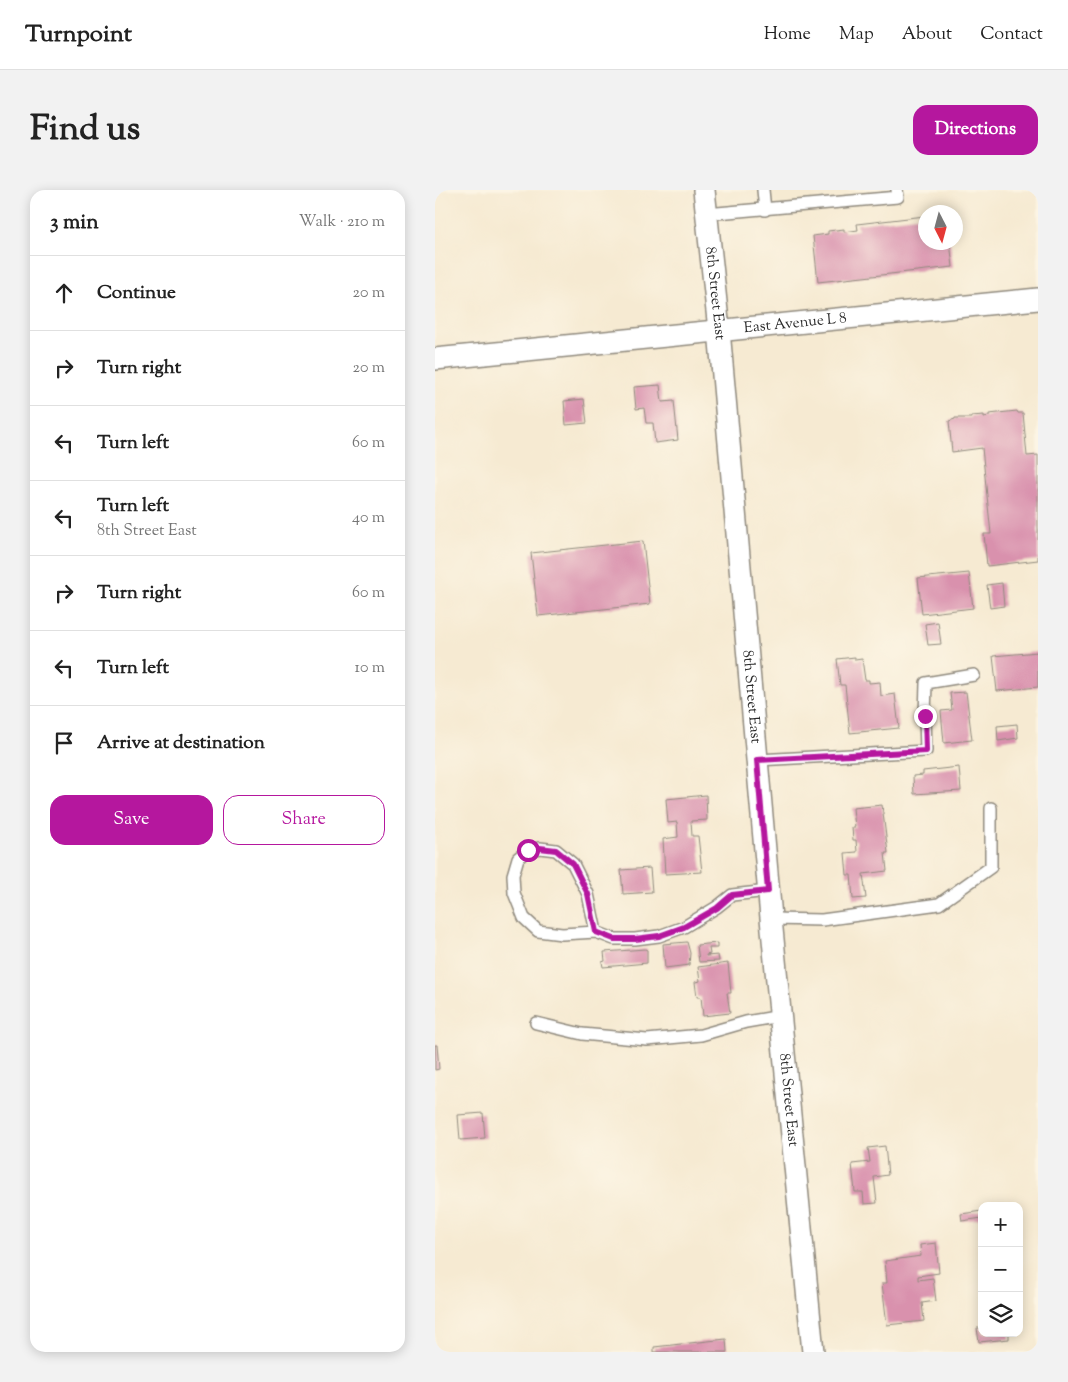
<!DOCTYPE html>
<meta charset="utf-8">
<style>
:root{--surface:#fff;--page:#f2f2f2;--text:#222;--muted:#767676;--line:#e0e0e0;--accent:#b5179e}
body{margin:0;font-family:"Sorts Mill Goudy",serif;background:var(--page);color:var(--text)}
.controls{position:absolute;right:15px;bottom:15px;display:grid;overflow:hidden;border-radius:10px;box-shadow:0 2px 12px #0003}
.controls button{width:45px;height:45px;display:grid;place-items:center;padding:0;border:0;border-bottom:1px solid var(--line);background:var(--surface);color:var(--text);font:25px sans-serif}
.compass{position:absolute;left:483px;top:15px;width:45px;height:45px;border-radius:50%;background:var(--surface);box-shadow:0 2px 12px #0003;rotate:174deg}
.stop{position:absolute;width:15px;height:15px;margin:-11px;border:4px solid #b5179e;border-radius:50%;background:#fff}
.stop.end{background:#b5179e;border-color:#fff;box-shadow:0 1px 5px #0008}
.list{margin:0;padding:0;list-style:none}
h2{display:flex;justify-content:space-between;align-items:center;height:65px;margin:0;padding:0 20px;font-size:21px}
h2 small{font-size:16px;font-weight:400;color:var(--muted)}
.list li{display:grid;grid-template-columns:32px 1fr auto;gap:15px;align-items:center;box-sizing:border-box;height:75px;padding:0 20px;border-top:1px solid var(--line)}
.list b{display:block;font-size:19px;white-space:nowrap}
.list p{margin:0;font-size:16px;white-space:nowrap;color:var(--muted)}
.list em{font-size:16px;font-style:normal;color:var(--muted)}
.actions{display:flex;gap:10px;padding:15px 20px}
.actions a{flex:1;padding:11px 0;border:1px solid var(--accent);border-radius:15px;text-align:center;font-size:18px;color:var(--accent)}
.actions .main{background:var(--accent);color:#fff}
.icon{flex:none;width:28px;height:28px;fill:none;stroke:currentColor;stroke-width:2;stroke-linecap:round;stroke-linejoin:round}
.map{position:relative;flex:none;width:603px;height:1162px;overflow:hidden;border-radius:15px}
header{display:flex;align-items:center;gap:30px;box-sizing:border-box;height:70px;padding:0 25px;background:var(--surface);border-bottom:1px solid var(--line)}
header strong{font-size:24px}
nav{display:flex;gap:28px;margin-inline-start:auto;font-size:18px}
.intro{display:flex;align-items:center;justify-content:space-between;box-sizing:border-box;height:120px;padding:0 30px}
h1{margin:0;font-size:35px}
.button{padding:12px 22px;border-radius:15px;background:var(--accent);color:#fff;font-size:18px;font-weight:700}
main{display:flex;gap:30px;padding:0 30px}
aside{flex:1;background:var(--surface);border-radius:15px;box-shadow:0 2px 12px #0003}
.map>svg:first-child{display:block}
.building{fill:#d991ad}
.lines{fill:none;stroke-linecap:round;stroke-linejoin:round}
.service-casing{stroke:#908a7e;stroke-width:14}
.minor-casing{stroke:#908a7e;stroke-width:24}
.service{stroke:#fff;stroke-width:11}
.minor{stroke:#fff;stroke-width:21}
.route{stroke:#b5179e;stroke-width:6}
.labels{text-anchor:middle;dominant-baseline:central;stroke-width:4;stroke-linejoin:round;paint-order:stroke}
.street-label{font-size:15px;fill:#2b2b2b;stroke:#fcf5e5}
</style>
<header>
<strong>Turnpoint</strong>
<nav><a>Home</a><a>Map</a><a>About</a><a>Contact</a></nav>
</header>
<div class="intro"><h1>Find us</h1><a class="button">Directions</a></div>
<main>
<aside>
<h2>3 min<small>Walk · 210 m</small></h2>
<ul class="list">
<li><svg class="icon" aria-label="ahead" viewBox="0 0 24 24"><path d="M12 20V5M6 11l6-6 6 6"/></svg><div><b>Continue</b></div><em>20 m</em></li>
<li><svg class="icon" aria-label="right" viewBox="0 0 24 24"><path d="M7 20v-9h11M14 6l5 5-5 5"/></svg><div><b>Turn right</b></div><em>20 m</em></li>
<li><svg class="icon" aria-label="left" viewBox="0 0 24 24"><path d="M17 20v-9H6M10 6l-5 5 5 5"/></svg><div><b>Turn left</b></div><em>60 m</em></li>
<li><svg class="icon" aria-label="left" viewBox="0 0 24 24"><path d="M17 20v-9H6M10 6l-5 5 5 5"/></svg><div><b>Turn left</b><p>8th Street East</p></div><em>40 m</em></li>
<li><svg class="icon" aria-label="right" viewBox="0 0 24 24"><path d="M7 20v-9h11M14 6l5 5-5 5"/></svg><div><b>Turn right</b></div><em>60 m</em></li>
<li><svg class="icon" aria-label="left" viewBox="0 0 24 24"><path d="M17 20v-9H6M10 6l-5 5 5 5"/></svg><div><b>Turn left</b></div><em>10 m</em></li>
<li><svg class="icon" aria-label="arrive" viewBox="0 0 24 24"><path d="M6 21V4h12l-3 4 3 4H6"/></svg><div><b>Arrive at destination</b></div></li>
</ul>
<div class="actions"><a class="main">Save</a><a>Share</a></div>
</aside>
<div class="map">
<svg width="603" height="1162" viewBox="0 0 603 1162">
<rect width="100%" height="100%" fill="#fcf5e5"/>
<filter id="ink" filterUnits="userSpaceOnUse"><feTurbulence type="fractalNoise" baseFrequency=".02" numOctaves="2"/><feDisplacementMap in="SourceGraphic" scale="10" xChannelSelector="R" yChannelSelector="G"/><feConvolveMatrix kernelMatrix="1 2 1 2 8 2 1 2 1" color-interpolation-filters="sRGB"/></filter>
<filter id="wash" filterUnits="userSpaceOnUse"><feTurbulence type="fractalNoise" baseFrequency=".0096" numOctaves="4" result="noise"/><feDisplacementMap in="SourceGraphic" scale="20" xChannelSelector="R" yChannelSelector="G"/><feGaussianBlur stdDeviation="1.12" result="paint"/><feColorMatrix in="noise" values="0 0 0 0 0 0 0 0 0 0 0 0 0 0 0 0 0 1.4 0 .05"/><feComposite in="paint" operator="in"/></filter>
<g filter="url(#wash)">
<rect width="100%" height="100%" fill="#f6ead2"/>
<g id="blocks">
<g class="building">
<polygon points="490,26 490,52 515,52 518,77 383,92 378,46 393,44 393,41 409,39 409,42 423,40 422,34"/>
<polygon points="225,195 227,212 239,211 243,250 220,253 218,233 211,233 209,218 201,219 199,197"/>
<polygon points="149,209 152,233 131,235 129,211"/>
<polygon points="582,221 583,223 588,223 592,266 603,265 603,370 552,376 549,344 556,344 547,258 517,262 514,231 520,229 520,228 536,228 536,226 549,225 549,227 554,226 554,224"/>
<polygon points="208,351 215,414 103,426 96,363"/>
<polygon points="534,383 538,418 487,424 483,388"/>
<polygon points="567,393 569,416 555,418 552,395"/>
<polygon points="503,432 506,454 493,455 490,434"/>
<polygon points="603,462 603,497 562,501 558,466"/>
<polygon points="420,467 420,470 427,469 430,490 434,490 434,493 445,492 446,506 460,504 464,538 415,543 410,495 405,495 402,469"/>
<polygon points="531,502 537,550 509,553 506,521 517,520 515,503"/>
<polygon points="582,534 583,548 563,551 562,536"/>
<polygon points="524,577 526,601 479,604 478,586 488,585 488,581"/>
<polygon points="271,605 272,630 256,631 257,646 263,646 267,682 230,684 228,649 243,647 242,632 233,633 231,609"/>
<polygon points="447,615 453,663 450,663 452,681 428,684 431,708 418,709 416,685 412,685 410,663 422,662 421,650 418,650 417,637 420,637 418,618"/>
<polygon points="215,678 217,702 188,704 186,680"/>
<polygon points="252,752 255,763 254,775 230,778 228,754"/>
<polygon points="282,753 282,758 274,758 275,764 271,765 271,766 283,765 284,771 264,772 262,755"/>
<polygon points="210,759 212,760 212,773 168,777 167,772 170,771 169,762"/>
<polygon points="293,773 296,803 292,803 295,823 268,826 266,807 262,807 260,792 265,791 263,777"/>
<polygon points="0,855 2,855 4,879 0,880"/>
<polygon points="48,923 50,948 25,950 23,925"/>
<polygon points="450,956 453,985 439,987 442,1013 429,1014 428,1002 420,1002 417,974 435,972 433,958"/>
<polygon points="547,1021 547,1028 527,1031 526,1024"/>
<polygon points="501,1053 504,1083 483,1086 483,1090 498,1088 501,1111 487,1113 489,1131 452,1135 447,1093 452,1093 450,1071 486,1066 485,1055"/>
<polygon points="542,1138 547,1138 547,1143 574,1143 574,1149 544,1152"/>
<polygon points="291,1149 292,1162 219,1162 219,1157"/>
</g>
</g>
</g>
<g filter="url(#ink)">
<use href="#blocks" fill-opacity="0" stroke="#908a7e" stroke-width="1"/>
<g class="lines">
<defs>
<g id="service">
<polyline points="328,0 330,20"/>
<polyline points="271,24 463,7 462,0"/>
<polyline points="322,570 491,561 490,526 491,493 539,485"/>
<polyline points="336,729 387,730 504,714 556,677 556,618"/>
<polyline points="161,742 153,704 138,674 121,660 105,658 93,660 83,668 78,685 79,703 89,728 103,741 127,744 161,742 179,749 200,749 224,746 249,737 282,717 297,705 333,701"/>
<polyline points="101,833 147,844 212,850 266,845 311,832 346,826"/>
</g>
<g id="minor">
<path id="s1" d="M269 0 284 140 337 739 378 1162"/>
<path id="s2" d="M0 169 603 109"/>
</g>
</defs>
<use href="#service" class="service-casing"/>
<use href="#minor" class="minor-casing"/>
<use href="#service" class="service"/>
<use href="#minor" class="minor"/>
</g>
</g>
<g class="lines" filter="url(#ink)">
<polyline class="route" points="93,660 105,658 121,660 138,674 153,704 161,742 179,749 200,749 224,746 249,737 282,718 297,705 333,701 322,570 491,561 490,526"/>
</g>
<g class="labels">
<g class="street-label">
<text stroke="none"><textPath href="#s1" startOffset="104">8th Street East</textPath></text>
<text stroke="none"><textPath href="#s2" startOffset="362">East Avenue L 8</textPath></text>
<text stroke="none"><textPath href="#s1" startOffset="509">8th Street East</textPath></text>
<text stroke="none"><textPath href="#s1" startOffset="914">8th Street East</textPath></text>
</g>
</g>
</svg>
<div class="controls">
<button>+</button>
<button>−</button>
<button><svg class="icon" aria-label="layers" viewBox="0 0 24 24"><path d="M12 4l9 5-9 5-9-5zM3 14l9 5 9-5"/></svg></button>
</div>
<svg class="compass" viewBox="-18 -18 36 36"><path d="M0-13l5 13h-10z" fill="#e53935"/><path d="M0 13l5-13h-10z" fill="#767676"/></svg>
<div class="stop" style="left:93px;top:660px"></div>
<div class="stop end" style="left:490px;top:526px"></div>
</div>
</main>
